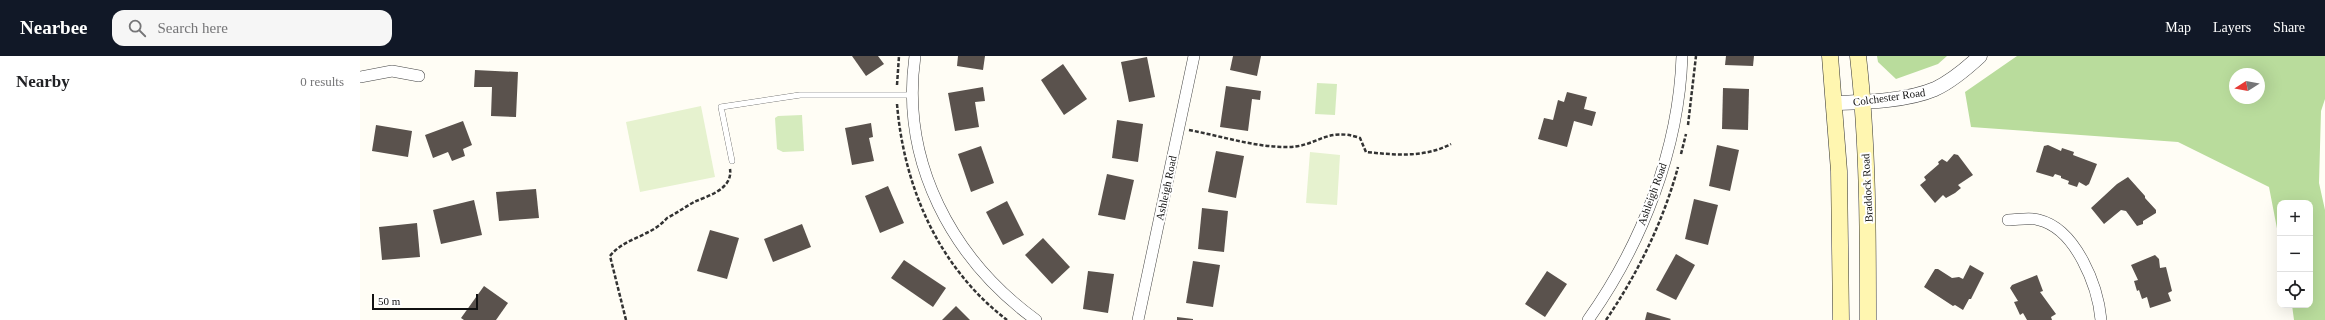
<!DOCTYPE html>
<meta charset="utf-8">
<style>
:root{--surface:#fff;--page:#f6f6f6;--text:#202124;--muted:#757577;--line:#e0e0e0;--accent:#111827}
body{margin:0;font-family:Georgia,serif;background:var(--page);color:var(--text)}
.controls{position:absolute;right:12px;bottom:12px;display:grid;overflow:hidden;border-radius:8px;box-shadow:0 4px 16px #0002}
.controls button{width:36px;height:36px;display:grid;place-items:center;padding:0;border:0;border-bottom:1px solid var(--line);background:var(--surface);color:var(--text);font:20px sans-serif}
.compass{position:absolute;left:1869px;top:12px;width:36px;height:36px;border-radius:50%;background:var(--surface);box-shadow:0 4px 16px #0002;rotate:259deg}
.scale{position:absolute;left:12px;bottom:10px;width:106px;box-sizing:border-box;padding-left:4px;border:2px solid #111;border-top:0;font-size:11px;line-height:14px;white-space:nowrap;color:#111;-webkit-text-stroke:3px #fff;paint-order:stroke}
.list{margin:0;padding:0;list-style:none}
h2{display:flex;justify-content:space-between;align-items:center;height:52px;margin:0;padding:0 16px;font-size:17px}
h2 small{font-size:13px;font-weight:400;color:var(--muted)}
.icon{flex:none;width:22px;height:22px;fill:none;stroke:currentColor;stroke-width:2;stroke-linecap:round;stroke-linejoin:round}
.map{position:relative;flex:none;width:1965px;height:264px;overflow:hidden}
header{display:flex;align-items:center;gap:24px;box-sizing:border-box;height:56px;padding:0 20px;background:var(--accent);color:#fff}
header strong{font-size:19px}
nav{display:flex;gap:22px;margin-inline-start:auto;font-size:14px}
.search{width:280px;height:36px;background:var(--page);display:flex;align-items:center;gap:10px;box-sizing:border-box;padding:0 14px;border-radius:12px;color:var(--muted);font-size:15px}
main{display:flex}
aside{flex:1;background:var(--surface)}
.map>svg:first-child{display:block}
.green{fill:#d5ebbd}
.forest{fill:#b9dc9c;fill-rule:evenodd}
.pitch{fill:#e6f2cf}
.building{fill:#5a524d}
.lines{fill:none;stroke-linecap:round;stroke-linejoin:round}
.service-casing{stroke:#444;stroke-width:6}
.minor-casing{stroke:#444;stroke-width:12}
.tertiary-casing{stroke:#444;stroke-width:15}
.secondary-casing{stroke:#333;stroke-width:17}
.path{stroke:#333;stroke-width:2.5;stroke-dasharray:4 2;stroke-linecap:butt}
.service{stroke:#fff;stroke-width:5.5}
.minor{stroke:#fff;stroke-width:11}
.tertiary{stroke:#fff;stroke-width:14}
.secondary{stroke:#fff6b0;stroke-width:16}
.labels{text-anchor:middle;dominant-baseline:central;stroke-width:4;stroke-linejoin:round;paint-order:stroke}
.street-label{font-size:11px;fill:#111;stroke:#fff}
</style>
<header>
<strong>Nearbee</strong>
<div class="search"><svg class="icon" aria-label="search" viewBox="0 0 24 24"><circle cx="10" cy="10" r="6"/><path d="M15 15l6 6"/></svg>Search here</div>
<nav><a>Map</a><a>Layers</a><a>Share</a></nav>
</header>
<main>
<aside>
<h2>Nearby<small>0 results</small></h2>
<ul class="list">
</ul>
</aside>
<div class="map">
<svg width="1965" height="264" viewBox="0 0 1965 264">
<rect width="100%" height="100%" fill="#fffdf5"/>
<g class="green">
<polygon points="957,27 977,28 975,59 955,58"/>
<polygon points="442,59 444,95 423,96 417,93 415,62 418,60"/>
</g>
<g class="forest">
<polygon points="1517,0 1587,0 1578,8 1536,23 1518,6"/>
<path d="M1657 0H1965V43L1961 55 1959 127 1965 154V264H1934L1932 249H1950V147H1920V188L1909 131 1818 86 1611 71 1605 36ZM1875 18H1899V42H1875Z"/>
</g>
<g class="pitch">
<polygon points="341,50 355,121 280,136 266,66"/>
<polygon points="950,96 980,99 977,149 946,147"/>
</g>
<g class="building">
<polygon points="492,0 518,0 524,8 506,20"/>
<polygon points="598,0 625,0 623,14 597,10"/>
<polygon points="873,0 901,0 897,20 870,14"/>
<polygon points="1366,0 1394,0 1393,10 1365,9"/>
<polygon points="787,1 795,41 769,46 761,6"/>
<polygon points="703,8 727,43 704,59 681,24"/>
<polygon points="115,14 158,16 156,61 131,60 132,31 114,31"/>
<polygon points="866,30 901,35 900,44 892,43 888,75 860,71"/>
<polygon points="623,31 625,45 615,46 619,71 595,75 588,37"/>
<polygon points="1363,32 1389,33 1388,74 1362,73"/>
<polygon points="1207,36 1227,41 1224,53 1236,56 1232,70 1214,65 1207,91 1178,83 1184,62 1193,64 1198,44 1204,46"/>
<polygon points="757,64 783,68 778,106 752,102"/>
<polygon points="103,65 112,89 103,93 105,100 92,105 88,96 73,102 65,79"/>
<polygon points="511,67 513,81 509,82 514,105 492,109 485,72"/>
<polygon points="16,69 52,75 48,101 12,95"/>
<polygon points="1357,89 1379,94 1370,135 1349,130"/>
<polygon points="1688,89 1701,95 1702,92 1714,96 1713,99 1737,108 1729,128 1726,130 1719,126 1717,131 1708,128 1709,125 1701,122 1701,120 1695,118 1693,121 1676,116 1684,90"/>
<polygon points="621,90 634,127 611,136 598,98"/>
<polygon points="856,95 884,100 876,142 848,136"/>
<polygon points="1594,98 1598,99 1613,119 1598,129 1601,132 1595,137 1586,142 1583,139 1575,147 1560,129 1566,124 1564,121 1579,108 1578,106 1582,103 1587,106"/>
<polygon points="747,118 774,124 765,164 738,159"/>
<polygon points="1768,121 1785,140 1785,142 1796,154 1796,157 1783,165 1783,168 1777,170 1766,155 1761,154 1744,168 1731,152 1757,128"/>
<polygon points="528,130 544,167 520,177 505,140"/>
<polygon points="176,133 179,162 139,165 136,136"/>
<polygon points="1334,143 1358,149 1348,189 1325,183"/>
<polygon points="114,144 122,179 81,188 73,154"/>
<polygon points="647,145 664,179 643,189 626,156"/>
<polygon points="842,152 868,155 864,196 838,193"/>
<polygon points="57,167 60,201 22,204 19,171"/>
<polygon points="442,168 451,191 413,206 404,183"/>
<polygon points="350,174 379,182 367,223 337,215"/>
<polygon points="683,182 710,211 692,228 665,199"/>
<polygon points="1316,198 1335,209 1316,244 1296,234"/>
<polygon points="1795,199 1799,203 1800,212 1806,211 1812,235 1808,237 1811,245 1790,252 1787,241 1782,243 1779,234 1777,235 1774,225 1778,224 1771,209"/>
<polygon points="544,204 586,232 573,251 531,222"/>
<polygon points="833,205 860,209 853,251 826,247"/>
<polygon points="1610,209 1624,217 1611,243 1609,243 1603,254 1595,249 1593,250 1564,231 1575,213 1578,213 1592,222 1599,221 1603,223"/>
<polygon points="728,215 754,218 748,257 723,253"/>
<polygon points="1187,215 1207,228 1185,261 1165,248"/>
<polygon points="1677,219 1683,235 1680,236 1696,258 1691,261 1692,264 1667,264 1663,257 1660,259 1654,246 1658,245 1650,232 1652,229"/>
<polygon points="124,230 148,247 136,264 104,264 101,262"/>
<polygon points="596,250 610,264 582,264"/>
<polygon points="1287,256 1311,263 1310,264 1285,264"/>
<polygon points="817,261 833,263 833,264 817,264"/>
</g>
<g class="lines">
<defs>
<polyline id="service" points="372,105 361,51 440,39 553,39"/>
<g id="minor">
<path d="M555 0C540 106 592 203 676 264"/>
<polyline points="0,21 32,15 59,20"/>
<path d="M1648 164C1658 164 1670 161 1679 164 1716 173 1738 230 1741 264"/>
<polyline points="778,264 834,0"/>
<path d="M1228 264C1282 188 1319 93 1322 0"/>
</g>
<path id="tertiary" d="M1475 47C1506 46 1547 45 1575 33 1592 25 1606 13 1620 0"/>
<g id="secondary">
<polyline points="1470,0 1479,115 1481,264"/>
<path d="M1498 0C1508 88 1508 176 1508 264"/>
</g>
</defs>
<use href="#service" class="service-casing"/>
<use href="#minor" class="minor-casing"/>
<use href="#tertiary" class="tertiary-casing"/>
<use href="#secondary" class="secondary-casing"/>
<g class="path">
<polyline points="537,29 539,0"/>
<path d="M537 48C544 132 579 212 647 264"/>
<polyline points="1328,69 1336,0"/>
<path d="M829 74C861 80 894 91 926 91 956 92 966 70 1000 82L1006 96C1036 99 1064 102 1091 88"/>
<polyline points="1321,98 1326,78"/>
<path d="M266 264 250 200C265 181 291 181 307 162 317 157 325 151 334 146 348 140 373 133 370 113"/>
<path d="M1246 264C1278 217 1303 166 1318 111"/>
</g>
<use href="#service" class="service"/>
<use href="#minor" class="minor"/>
<use href="#tertiary" class="tertiary"/>
<use href="#secondary" class="secondary"/>
</g>
<g class="labels">
<g class="street-label">
<text transform="translate(1529 41) rotate(-8)">Colchester Road</text>
<text transform="translate(806 132) rotate(-78)">Ashleigh Road</text>
<text transform="translate(1507 132) rotate(-93)">Braddock Road</text>
<text transform="translate(1292 138) rotate(-70)">Ashleigh Road</text>
</g>
</g>
</svg>
<div class="controls">
<button>+</button>
<button>−</button>
<button><svg class="icon" aria-label="locate" viewBox="0 0 24 24"><circle cx="12" cy="12" r="6"/><path d="M12 2v4M12 18v4M2 12h4M18 12h4"/></svg></button>
</div>
<svg class="compass" viewBox="-18 -18 36 36"><path d="M0-13l5 13h-10z" fill="#e53935"/><path d="M0 13l5-13h-10z" fill="#757577"/></svg>
<div class="scale">50 m</div>
</div>
</main>
